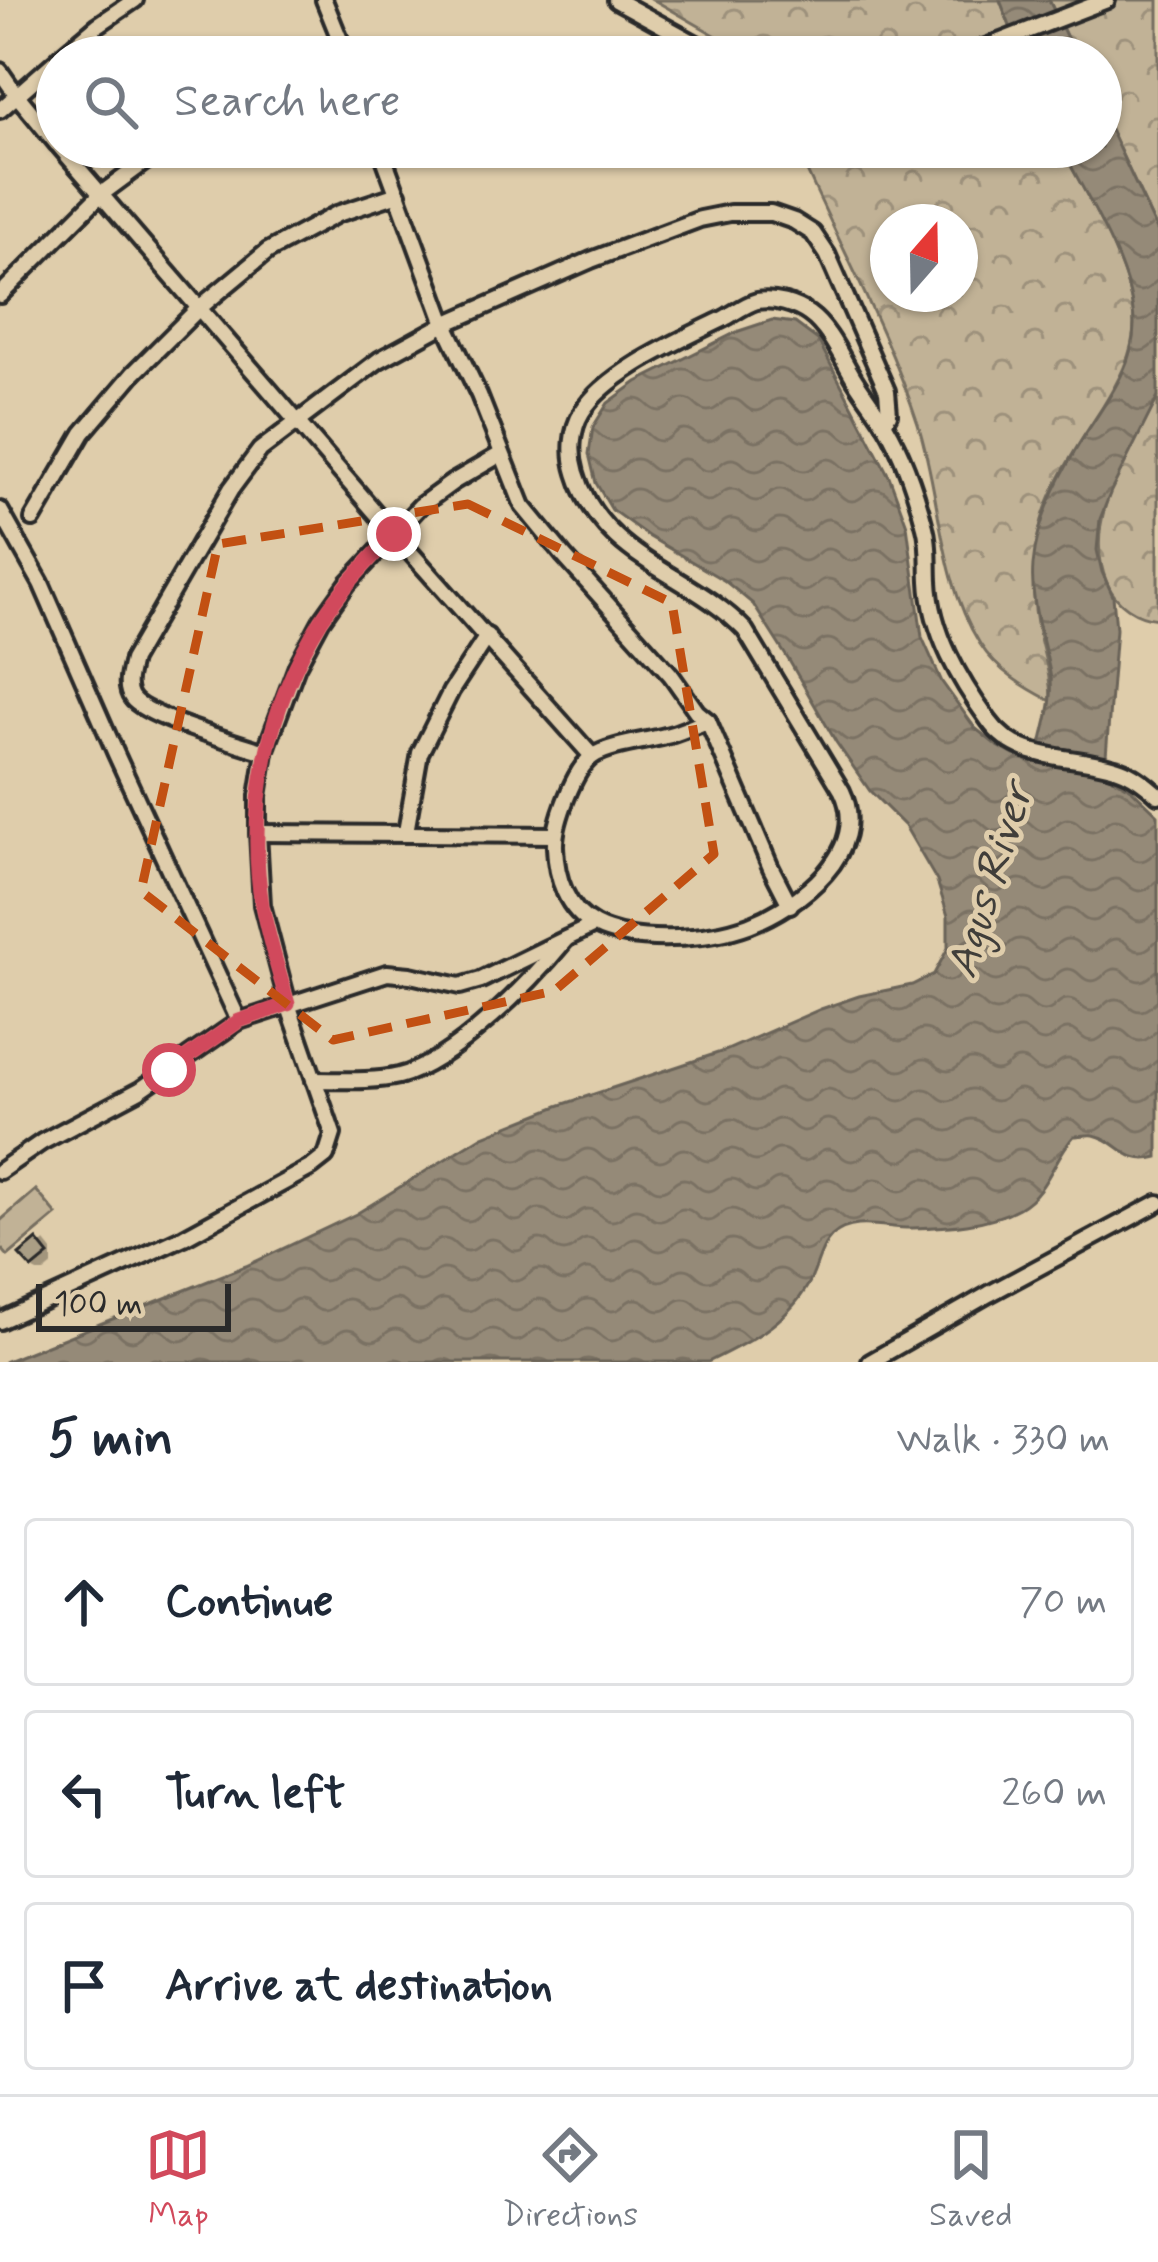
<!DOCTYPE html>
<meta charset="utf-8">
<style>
:root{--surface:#fff;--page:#f2f2f3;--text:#1f2937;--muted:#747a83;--line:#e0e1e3;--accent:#d1495b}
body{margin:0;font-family:Mynerve,sans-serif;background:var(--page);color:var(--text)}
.compass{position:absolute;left:870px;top:204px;width:108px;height:108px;border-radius:50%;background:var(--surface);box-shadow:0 3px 9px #0004;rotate:20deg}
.scale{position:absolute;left:36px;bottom:30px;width:195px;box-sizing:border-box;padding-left:12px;border:6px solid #2b2b2b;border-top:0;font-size:33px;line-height:42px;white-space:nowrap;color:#2b2b2b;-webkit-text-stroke:9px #dfcdab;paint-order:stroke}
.stop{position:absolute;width:36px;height:36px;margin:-27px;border:9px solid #d1495b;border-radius:50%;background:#fff}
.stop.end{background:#d1495b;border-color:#fff;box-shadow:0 3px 12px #0008}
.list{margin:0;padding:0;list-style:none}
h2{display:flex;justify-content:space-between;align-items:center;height:156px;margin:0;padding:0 48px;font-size:51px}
h2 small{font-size:39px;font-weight:400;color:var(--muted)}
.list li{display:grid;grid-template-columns:78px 1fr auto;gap:36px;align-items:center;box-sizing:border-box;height:168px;margin:0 24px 24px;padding:0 24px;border:3px solid var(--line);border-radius:12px}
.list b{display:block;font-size:45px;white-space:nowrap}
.list em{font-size:39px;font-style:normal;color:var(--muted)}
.icon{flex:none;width:66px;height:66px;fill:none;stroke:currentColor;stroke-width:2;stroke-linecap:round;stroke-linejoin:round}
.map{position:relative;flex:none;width:1158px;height:1362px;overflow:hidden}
.search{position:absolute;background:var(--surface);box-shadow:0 3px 9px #0004;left:36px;right:36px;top:36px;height:132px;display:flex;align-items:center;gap:30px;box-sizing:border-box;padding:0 42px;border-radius:66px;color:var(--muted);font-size:45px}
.sheet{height:732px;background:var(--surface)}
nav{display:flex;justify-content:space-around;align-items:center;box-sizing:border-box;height:168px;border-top:3px solid var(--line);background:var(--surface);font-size:33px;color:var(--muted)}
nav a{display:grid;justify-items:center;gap:6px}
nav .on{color:var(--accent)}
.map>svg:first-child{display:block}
.forest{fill:url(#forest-crowns);stroke:#766e60;stroke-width:3;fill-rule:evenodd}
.park{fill:#c1b296;stroke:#766e60;stroke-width:3}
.water{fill:url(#water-waves);stroke:#6b6459;stroke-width:3}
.building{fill:#aa9e85;stroke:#2b2b2b;stroke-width:3;filter:url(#shadow)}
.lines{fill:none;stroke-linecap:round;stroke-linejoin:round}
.minor-casing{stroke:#2b2b2b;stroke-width:22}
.minor{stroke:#dfcdab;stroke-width:14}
.route{stroke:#d1495b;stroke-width:15}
.marked{fill:none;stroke:#c25012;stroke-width:9;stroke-dasharray:24 15;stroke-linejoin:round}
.labels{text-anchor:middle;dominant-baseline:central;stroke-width:10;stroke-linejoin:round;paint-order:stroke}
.water-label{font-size:45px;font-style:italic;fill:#403e3a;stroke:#dfcdab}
</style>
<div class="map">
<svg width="1158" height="1362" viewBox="0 0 1158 1362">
<defs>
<pattern id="forest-crowns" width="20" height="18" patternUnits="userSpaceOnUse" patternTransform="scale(3)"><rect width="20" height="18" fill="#c1b296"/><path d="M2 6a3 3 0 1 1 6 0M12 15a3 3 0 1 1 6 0" fill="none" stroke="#9d917b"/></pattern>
<pattern id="water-waves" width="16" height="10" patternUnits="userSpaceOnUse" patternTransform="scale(3)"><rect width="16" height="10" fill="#958a78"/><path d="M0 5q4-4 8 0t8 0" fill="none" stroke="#7a7163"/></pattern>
<filter id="shadow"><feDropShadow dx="8" dy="4.5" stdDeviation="0" flood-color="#0004"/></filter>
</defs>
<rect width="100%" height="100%" fill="#dfcdab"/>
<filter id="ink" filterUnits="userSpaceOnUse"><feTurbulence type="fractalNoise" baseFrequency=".00833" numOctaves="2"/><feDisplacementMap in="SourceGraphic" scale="24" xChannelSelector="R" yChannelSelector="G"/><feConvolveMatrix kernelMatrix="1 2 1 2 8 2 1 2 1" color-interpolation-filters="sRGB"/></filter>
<g filter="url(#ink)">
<g class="forest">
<polygon points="654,0 1000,0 1022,57 753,57"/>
<polygon points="1049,0 1158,0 1158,232 1101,110 1101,57 1076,57"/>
<path d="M799 147H1061C1086 195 1133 269 1134 323 1134 354 1118 382 1102 408 1082 439 1051 485 1042 520 1031 559 1031 599 1040 638 1045 660 1051 678 1051 701 1024 687 997 671 980 644 939 578 941 497 918 424 890 338 844 253 807 171ZM888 222H960V294H888Z"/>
<path d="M1158 397V619C1136 617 1116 604 1107 583 1080 519 1130 453 1158 397Z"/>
</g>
<polygon class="park" points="36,1190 57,1215 8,1256 0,1247 0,1221"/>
<g class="water">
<polygon points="1000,0 1049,0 1076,57 1022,57"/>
<path d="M1101 110 1158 232V397L1111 491 1100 519 1097 550 1102 572 1113 596 1116 629 1106 756 1041 745C1046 721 1055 697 1050 673 1043 636 1030 604 1033 565 1037 522 1056 483 1078 446 1100 409 1135 370 1134 323 1133 269 1086 196 1061 147H1101Z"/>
<path d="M772 320 795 323 818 340 889 476 907 525 922 637 942 682 975 728 996 745 1014 755 1104 773 1130 788 1158 815V1157C1125 1166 1121 1141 1094 1135 1090 1134 1078 1136 1074 1136 1053 1159 1048 1192 1019 1208 988 1225 947 1227 912 1228 888 1229 853 1216 832 1236 819 1249 817 1270 808 1285 786 1324 747 1343 708 1362H4L246 1266 356 1214 483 1136 558 1106 727 1050 821 1009 859 996 912 985 934 974 948 948V916L937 881 905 826 870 791 836 742 790 662 753 604 725 581 648 536 612 510 596 483 589 454 593 427 608 403 637 382 739 331Z"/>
</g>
<polygon class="building" points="37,1240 49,1255 32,1269 19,1255"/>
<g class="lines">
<defs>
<g id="minor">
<polyline points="324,0 347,57"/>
<polyline points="616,0 720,57"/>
<polyline points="60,57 98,25 135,0"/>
<polyline points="323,57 344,48"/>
<polyline points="960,57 1107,0"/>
<polyline points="0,71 16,94 57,144"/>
<polyline points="0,110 57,60"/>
<polyline points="60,147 394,534 592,756"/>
<polyline points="380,147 445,324 479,395 523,506 564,556 671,675 697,712 708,721 771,868 790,905"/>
<polyline points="0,295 100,195 165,147"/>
<polyline points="0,510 41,583 116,754 239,1021 140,1090 42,1142 0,1171"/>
<polyline points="33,519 83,433 133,374 198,309 268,251 337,214 398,194"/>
<path d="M708 721C696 725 685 730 673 734 651 741 612 744 593 756 574 769 554 824 555 847 556 877 566 910 595 925 634 945 709 940 749 925 799 906 871 851 842 791L745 630C691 573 601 559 576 473 570 454 571 430 582 412 607 371 683 339 725 318 734 313 746 304 757 301 774 298 795 304 809 314 830 329 842 359 855 380 865 396 876 410 886 426 904 456 916 493 925 527 930 545 928 562 929 581 931 632 960 681 989 721 1020 765 1075 753 1121 770 1135 775 1147 785 1158 795"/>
<path d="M265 752C238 743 145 717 132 698 124 687 129 673 132 660L231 489 260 450 379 360 445 324 591 260 700 219 730 213H771L794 221 813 233 827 254 887 391 889 414 884 423"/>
<polyline points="406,832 420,753 451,691 487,636"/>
<polyline points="258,833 554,835"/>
<polyline points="239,1021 387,973 410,975 460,986 481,980 594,925"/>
<path d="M314 1080C341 1080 373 1082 399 1076 453 1062 531 982 566 939"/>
<polyline points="0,1321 184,1237 312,1167 326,1156 333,1134 288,1004 262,905 258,833 258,796 265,752 297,666 321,621 348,583 420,506 453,482 501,454"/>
<polyline points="870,1362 989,1294 1158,1203"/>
</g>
</defs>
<use href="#minor" class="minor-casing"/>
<use href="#minor" class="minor"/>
</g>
</g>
<g class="lines" filter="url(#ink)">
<path class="route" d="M169 1070 239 1021 288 1004C279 972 268 938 262 905 246 807 268 704 322 619 342 588 368 561 394 534"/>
</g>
<path class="marked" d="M468 504 672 603 714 854 554 991 333 1040 141 891 218 544Z"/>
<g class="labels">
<g class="water-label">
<text transform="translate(991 881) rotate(-73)">Agus River</text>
</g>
</g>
</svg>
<svg class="compass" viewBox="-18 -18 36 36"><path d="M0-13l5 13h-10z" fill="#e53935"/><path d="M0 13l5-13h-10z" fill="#747a83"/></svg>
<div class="scale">100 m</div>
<div class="stop" style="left:169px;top:1070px"></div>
<div class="stop end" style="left:394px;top:534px"></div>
<div class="search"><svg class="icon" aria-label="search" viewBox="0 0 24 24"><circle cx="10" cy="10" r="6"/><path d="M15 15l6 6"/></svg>Search here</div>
</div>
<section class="sheet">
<h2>5 min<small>Walk · 330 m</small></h2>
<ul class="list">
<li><svg class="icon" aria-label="ahead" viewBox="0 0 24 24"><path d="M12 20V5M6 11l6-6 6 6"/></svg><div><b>Continue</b></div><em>70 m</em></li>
<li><svg class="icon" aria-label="left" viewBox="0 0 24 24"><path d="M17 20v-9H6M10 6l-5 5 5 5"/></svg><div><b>Turn left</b></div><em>260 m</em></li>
<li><svg class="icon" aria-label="arrive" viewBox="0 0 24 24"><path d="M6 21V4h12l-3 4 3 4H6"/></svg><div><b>Arrive at destination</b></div></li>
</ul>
</section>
<nav>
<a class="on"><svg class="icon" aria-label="map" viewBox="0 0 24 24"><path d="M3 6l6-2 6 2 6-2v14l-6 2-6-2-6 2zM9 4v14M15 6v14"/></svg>Map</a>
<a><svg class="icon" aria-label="directions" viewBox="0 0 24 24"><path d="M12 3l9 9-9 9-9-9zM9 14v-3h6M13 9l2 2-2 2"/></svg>Directions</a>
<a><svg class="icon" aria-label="saved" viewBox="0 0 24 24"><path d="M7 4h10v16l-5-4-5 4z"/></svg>Saved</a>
</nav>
